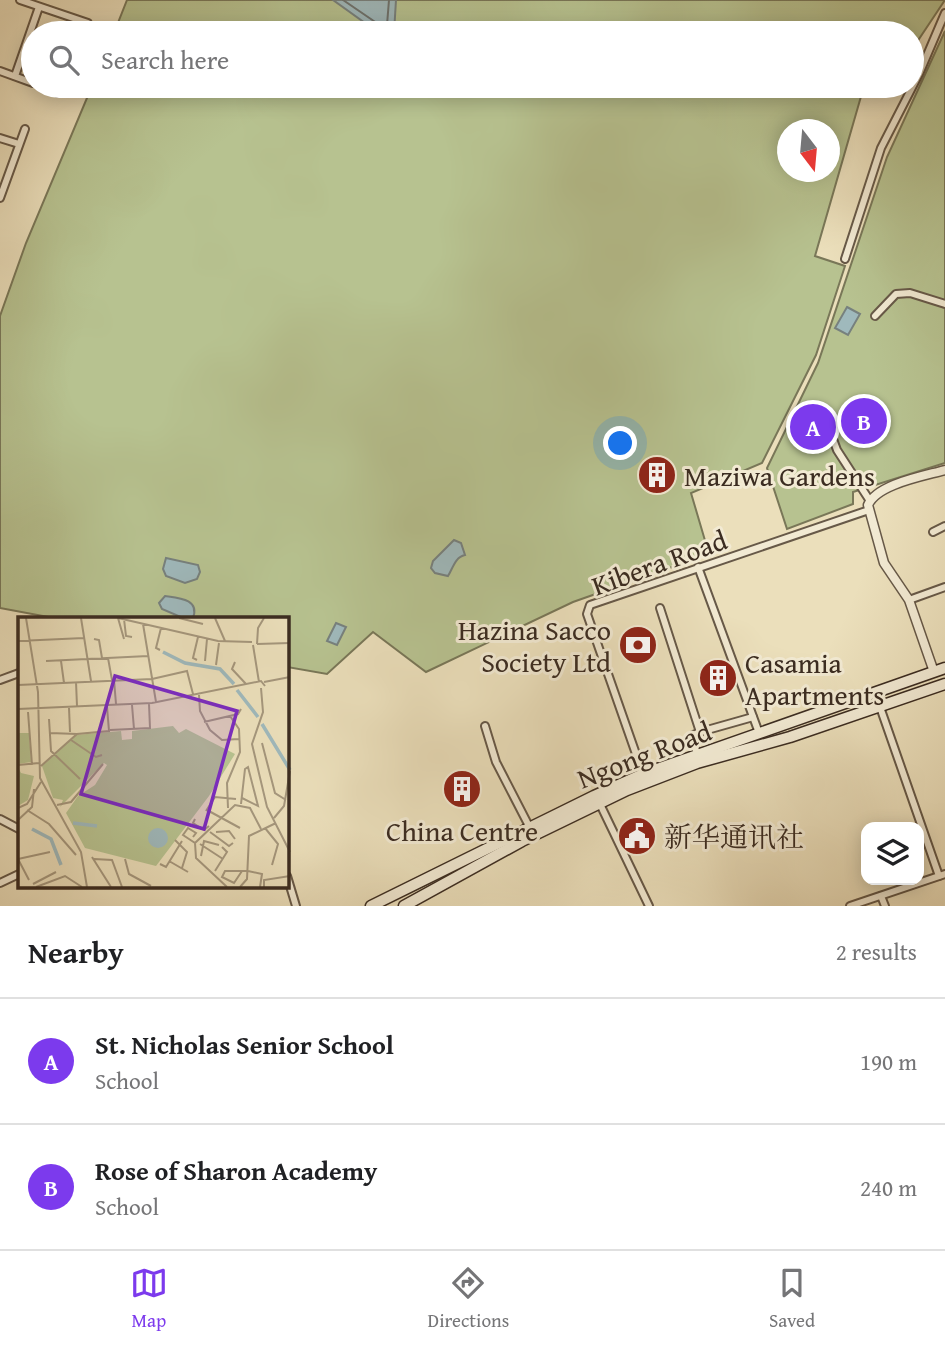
<!DOCTYPE html>
<meta charset="utf-8">
<style>
:root{--surface:#fff;--page:#f6f6f6;--text:#202124;--muted:#757577;--line:#e0e0e0;--accent:#7c3aed}
body{margin:0;font-family:"Gentium Book Plus","Noto Serif SC",serif;background:var(--page);color:var(--text)}
.controls{position:absolute;right:21px;bottom:21px;display:grid;overflow:hidden;border-radius:14px;box-shadow:0 4px 18px #0003}
.controls button{width:63px;height:63px;display:grid;place-items:center;padding:0;border:0;border-bottom:2px solid var(--line);background:var(--surface);color:var(--text);font:35px sans-serif}
.compass{position:absolute;left:777px;top:119px;width:63px;height:63px;border-radius:50%;background:var(--surface);box-shadow:0 4px 18px #0003;rotate:164deg}
.you{position:absolute;left:621px;top:444px;width:24px;height:24px;margin:-18px;border:5px solid #fff;border-radius:50%;background:#1a73e8;box-shadow:0 0 0 10px #1a73e833}
.badge{display:grid;place-items:center;width:46px;height:46px;border-radius:50%;background:var(--accent);color:#fff;font-size:23px;font-weight:700}
.pin{position:absolute;translate:-50% -50%;border:4px solid #fff;box-shadow:0 2px 7px #0006}
.list{margin:0;padding:0;list-style:none}
h2{display:flex;justify-content:space-between;align-items:center;height:91px;margin:0;padding:0 28px;font-size:30px}
h2 small{font-size:23px;font-weight:400;color:var(--muted)}
.list li{display:grid;grid-template-columns:46px 1fr auto;gap:21px;align-items:center;box-sizing:border-box;height:126px;padding:0 28px;border-top:2px solid var(--line)}
.list b{display:block;font-size:26px;white-space:nowrap}
.list p{margin:0;font-size:23px;white-space:nowrap;color:var(--muted)}
.list em{font-size:23px;font-style:normal;color:var(--muted)}
.icon{flex:none;width:38px;height:38px;fill:none;stroke:currentColor;stroke-width:2;stroke-linecap:round;stroke-linejoin:round}
.map{position:relative;flex:none;width:945px;height:906px;overflow:hidden}
.search{position:absolute;background:var(--surface);box-shadow:0 4px 18px #0003;left:21px;right:21px;top:21px;height:77px;display:flex;align-items:center;gap:18px;box-sizing:border-box;padding:0 24px;border-radius:38px;color:var(--muted);font-size:26px}
.sheet{height:343px;background:var(--surface)}
nav{display:flex;justify-content:space-around;align-items:center;box-sizing:border-box;height:98px;border-top:2px solid var(--line);background:var(--surface);font-size:19px;color:var(--muted)}
nav a{display:grid;justify-items:center;gap:4px}
nav .on{color:var(--accent)}
.map>svg:first-child{display:block}
.green{fill:#b7c290;stroke:#797758;stroke-width:2;fill-rule:evenodd}
.water{fill:#9fb9bc;stroke:#77817e;stroke-width:2}
.lines{fill:none;stroke-linecap:round;stroke-linejoin:round}
.shore{stroke:#6d726e;stroke-width:2}
.minor-casing{stroke:#675948;stroke-width:10}
.tertiary-casing{stroke:#675948;stroke-width:11}
.secondary-casing{stroke:#3b2c21;stroke-width:13}
.minor{stroke:#f2ead3;stroke-width:6}
.tertiary{stroke:#f2ead3;stroke-width:8}
.secondary{stroke:#f2ead3;stroke-width:10}
.labels{text-anchor:middle;dominant-baseline:central;stroke-width:6;stroke-linejoin:round;paint-order:stroke}
.poi-label{font-size:28px;fill:#3b2c21;stroke:#f2ead3;text-anchor:start}
.street-label{font-size:28px;fill:#3b2c21;stroke:#f2ead3}
.inset-river{fill:none;stroke:#9fb9bc;stroke-width:3.5}
.inset-road{fill:none;stroke:#a5977d;stroke-width:2}
.view{fill:#7b2cbf;fill-opacity:0.15;stroke:#7b2cbf;stroke-width:3.5}
.inset-edge{fill:none;stroke:#3b2c21;stroke-width:3.5}
</style>
<div class="map">
<svg width="945" height="906" viewBox="0 0 945 906">
<rect width="100%" height="100%" fill="#ebdfbb"/>
<filter id="stains"><feTurbulence type="fractalNoise" baseFrequency=".00286" numOctaves="4"/><feColorMatrix values="0 0 0 0 .2 0 0 0 0 .09 0 0 0 0 .02 0 0 0 .5 -.17"/></filter>
<radialGradient id="worn" r=".72"><stop offset=".6" stop-color="#630" stop-opacity="0"/><stop offset="1" stop-color="#630" stop-opacity=".3"/></radialGradient>
<g class="green">
<polygon points="127,0 945,0 917,42 912,45 912,33 114,33"/>
<polygon points="945,31 945,463 853,492 853,504 787,529 767,468 818,363 887,157"/>
<path d="M92 86H867L862 93 815 256 845 266 816 355 762 463 691 493 709 554 573 602 426 672 373 632 327 674 287 667V619H59L0 608V316L26 243ZM788 130H830V172H788Z"/>
</g>
<g class="water">
<polygon points="333,0 396,0 394,33 379,33"/>
<polygon points="847,307 860,314 848,335 835,328"/>
<path d="M454 540 461 543 465 555C455 557 453 568 448 576L435 573 431 568 433 561Z"/>
<polygon points="166,558 198,565 200,572 197,579 185,583 166,576 163,569"/>
<path d="M165 596C179 598 200 599 193 618H183L162 609 159 603Z"/>
<polygon points="336,623 346,627 337,645 327,641"/>
</g>
<g class="lines">
<polyline class="shore" points="343,0 384,28 387,25 389,0"/>
<defs>
<g id="minor">
<polyline points="20,0 88,23 90,28 88,33"/>
<polyline points="0,71 33,83"/>
<polyline points="15,76 39,7"/>
<polyline points="40,86 58,93"/>
<polyline points="0,138 19,144"/>
<polyline points="0,198 25,129"/>
<polyline points="845,259 881,148 919,74 945,13"/>
<polyline points="875,316 896,294 910,293 945,304"/>
<polyline points="823,412 837,450 870,501"/>
<polyline points="933,532 945,526"/>
<polyline points="698,567 759,733"/>
<polyline points="909,600 945,587"/>
<polyline points="660,608 700,732 691,736 698,756"/>
<polyline points="0,680 19,673"/>
<polyline points="880,707 939,876"/>
<polyline points="485,726 496,762 530,828"/>
<polyline points="700,732 753,717"/>
<polyline points="643,774 587,614 590,605 869,510"/>
<polyline points="599,802 649,906"/>
<polyline points="0,819 19,829"/>
<polyline points="287,876 296,906"/>
<polyline points="0,883 19,874"/>
<polyline points="881,896 885,906"/>
<polyline points="850,906 945,874"/>
</g>
<path id="tertiary" d="M934 672 909 600 884 563 868 505C877 484 924 476 945 470"/>
<g id="secondary">
<polyline points="371,906 594,796 643,774 945,668"/>
<polyline points="404,906 522,841 627,790 697,763 790,737 945,684"/>
</g>
</defs>
<use href="#minor" class="minor-casing"/>
<use href="#tertiary" class="tertiary-casing"/>
<use href="#secondary" class="secondary-casing"/>
<use href="#minor" class="minor"/>
<use href="#tertiary" class="tertiary"/>
<use href="#secondary" class="secondary"/>
</g>
<defs>
<symbol id="building-disc" viewBox="-11 -11 22 22"><circle r="9.5" fill="#8f2418" stroke="#f2ead3"/><path d="M-4-6H4V6H1V3H-1V6H-4ZM-2.5-4.3h1.7v1.8h-1.7ZM.8-4.3h1.7v1.8H.8ZM-2.5-1h1.7V.8h-1.7ZM.8-1h1.7V.8H.8Z" fill="#fff"/></symbol>
<symbol id="bank-disc" viewBox="-11 -11 22 22"><circle r="9.5" fill="#8f2418" stroke="#f2ead3"/><path d="M-6-4H6V4H-6ZM0-2.3a2.3 2.3 0 1 0 0 4.6a2.3 2.3 0 1 0 0-4.6Z" fill="#fff"/></symbol>
<symbol id="civic-disc" viewBox="-11 -11 22 22"><circle r="9.5" fill="#8f2418" stroke="#f2ead3"/><path d="M-.6-6.5H3V-4.5H.6V-3L4-1V1h2V6H-6V1h2V-1L-.6-3ZM-1.2 2.5V6h2.4V2.5Z" fill="#fff"/></symbol>
</defs>
<g fill-rule="evenodd">
<use href="#building-disc" x="635" y="453" width="44" height="44"/>
<use href="#bank-disc" x="616" y="623" width="44" height="44"/>
<use href="#building-disc" x="696" y="656" width="44" height="44"/>
<use href="#building-disc" x="440" y="767" width="44" height="44"/>
<use href="#civic-disc" x="615" y="814" width="44" height="44"/>
</g>
<g class="labels">
<g class="poi-label">
<text x="684" y="475">Maziwa Gardens</text>
<text x="611" y="629" text-anchor="end">Hazina Sacco<tspan x="611" dy="32">Society Ltd</tspan></text>
<text x="745" y="662">Casamia<tspan x="745" dy="32">Apartments</tspan></text>
<text x="462" y="830" text-anchor="middle">China Centre</text>
<text x="664" y="836">新华通讯社</text>
</g>
<g class="street-label">
<text transform="translate(659 562) rotate(-20)">Kibera Road</text>
<text transform="translate(644 754) rotate(-21)">Ngong Road</text>
</g>
</g>
<g transform="translate(18 617)">
<rect width="271" height="271" fill="#ebdfbb"/>
<path d="M155 109 161 116 168 112 217 137 191 179 138 249 67 231 48 196 60 179 77 168 89 148 86 146 42 190 45 183 35 181 24 149 58 118 103 114 104 123 114 122V114ZM0 116H11L13 145 0 147ZM0 150 3 156 16 159 10 183 0 189Z" fill="#b7c290"/>
<path d="M130 221a10 10 0 1 1 20 0a10 10 0 1 1-20 0Z" fill="#9fb9bc"/>
<path class="inset-river" d="M145 35 167 46 202 52 216 67M219 73 240 100M244 107 272 153M55 206 79 209M14 212 33 222 43 248"/>
<path class="inset-road" d="M8 1 20 75 22 161 63 235 69 270M63 1 73 64M100 1 106 22M100 1 200 24 234 25M161 1 185 7M197 1 207 24M106 2 108 19 114 20M125 7 138 85M76 22 81 23 84 41M0 24 66 21M239 27 272 26M239 27 240 11 246 1M235 28 241 65M142 33 138 31 143 11M90 41 94 63M179 43 175 41 180 20M28 44 130 39M43 44 46 66M187 44 189 22M217 45 214 52 228 67M198 48 201 26M96 63 98 87M58 65 59 89M246 65 272 60M0 68 134 62 169 54 175 77M243 71 245 95 234 127 249 190 272 235M181 78 182 94 192 113 204 123 221 122M114 88 116 112M51 91 52 115M0 92 134 86 243 64 247 69M10 95 14 148M31 102 33 134 62 162M186 105 220 97 223 92M92 113 132 111 131 87M32 116 59 117M53 123 78 140 84 138M244 126 257 176 268 183M0 148 21 146M23 149 59 117 91 114 89 90M223 187 227 152 230 150 240 189 224 181M39 188 53 185 85 147M0 191 9 187 23 165M210 191 209 166 222 135 221 112 212 99M9 193 31 207 58 238M189 193 222 211M188 194 197 180 218 182M256 201 266 189 272 154M177 202 175 206 186 213 191 209M0 203 14 190 16 172M247 211 260 227 254 248M192 215 211 229 215 226M198 215 211 214 217 222M175 220 178 216 170 211 165 218 177 226M157 223 169 235 164 251M182 227 205 242M183 239 186 224 201 228M74 240 93 270M0 242 32 235M0 242 11 263M76 242 94 243 104 270M107 242 111 257 133 269M151 244 170 255M142 247 148 250 164 224M197 254 209 235 204 230M224 254 216 266 204 260 207 254H230L244 257 242 270M15 267 38 255M18 270 47 259 64 270M209 270 178 241 177 226 217 188 232 191 243 212M222 270 229 262 231 219 258 206M246 270V263L272 259"/>
<path class="view" d="M97 59 219 94 186 212 63 177Z"/>
<rect width="271" height="271" class="inset-edge"/>
</g>
<rect width="100%" height="100%" filter="url(#stains)"/>
<rect width="100%" height="100%" fill="url(#worn)"/>
</svg>
<div class="controls">
<button><svg class="icon" aria-label="layers" viewBox="0 0 24 24"><path d="M12 4l9 5-9 5-9-5zM3 14l9 5 9-5"/></svg></button>
</div>
<svg class="compass" viewBox="-18 -18 36 36"><path d="M0-13l5 13h-10z" fill="#e53935"/><path d="M0 13l5-13h-10z" fill="#757577"/></svg>
<div class="you"></div>
<div class="pin badge" style="left:813px;top:427px">A</div>
<div class="pin badge" style="left:864px;top:421px">B</div>
<div class="search"><svg class="icon" aria-label="search" viewBox="0 0 24 24"><circle cx="10" cy="10" r="6"/><path d="M15 15l6 6"/></svg>Search here</div>
</div>
<section class="sheet">
<h2>Nearby<small>2 results</small></h2>
<ul class="list">
<li><span class="badge">A</span><div><b>St. Nicholas Senior School</b><p>School</p></div><em>190 m</em></li>
<li><span class="badge">B</span><div><b>Rose of Sharon Academy</b><p>School</p></div><em>240 m</em></li>
</ul>
</section>
<nav>
<a class="on"><svg class="icon" aria-label="map" viewBox="0 0 24 24"><path d="M3 6l6-2 6 2 6-2v14l-6 2-6-2-6 2zM9 4v14M15 6v14"/></svg>Map</a>
<a><svg class="icon" aria-label="directions" viewBox="0 0 24 24"><path d="M12 3l9 9-9 9-9-9zM9 14v-3h6M13 9l2 2-2 2"/></svg>Directions</a>
<a><svg class="icon" aria-label="saved" viewBox="0 0 24 24"><path d="M7 4h10v16l-5-4-5 4z"/></svg>Saved</a>
</nav>
